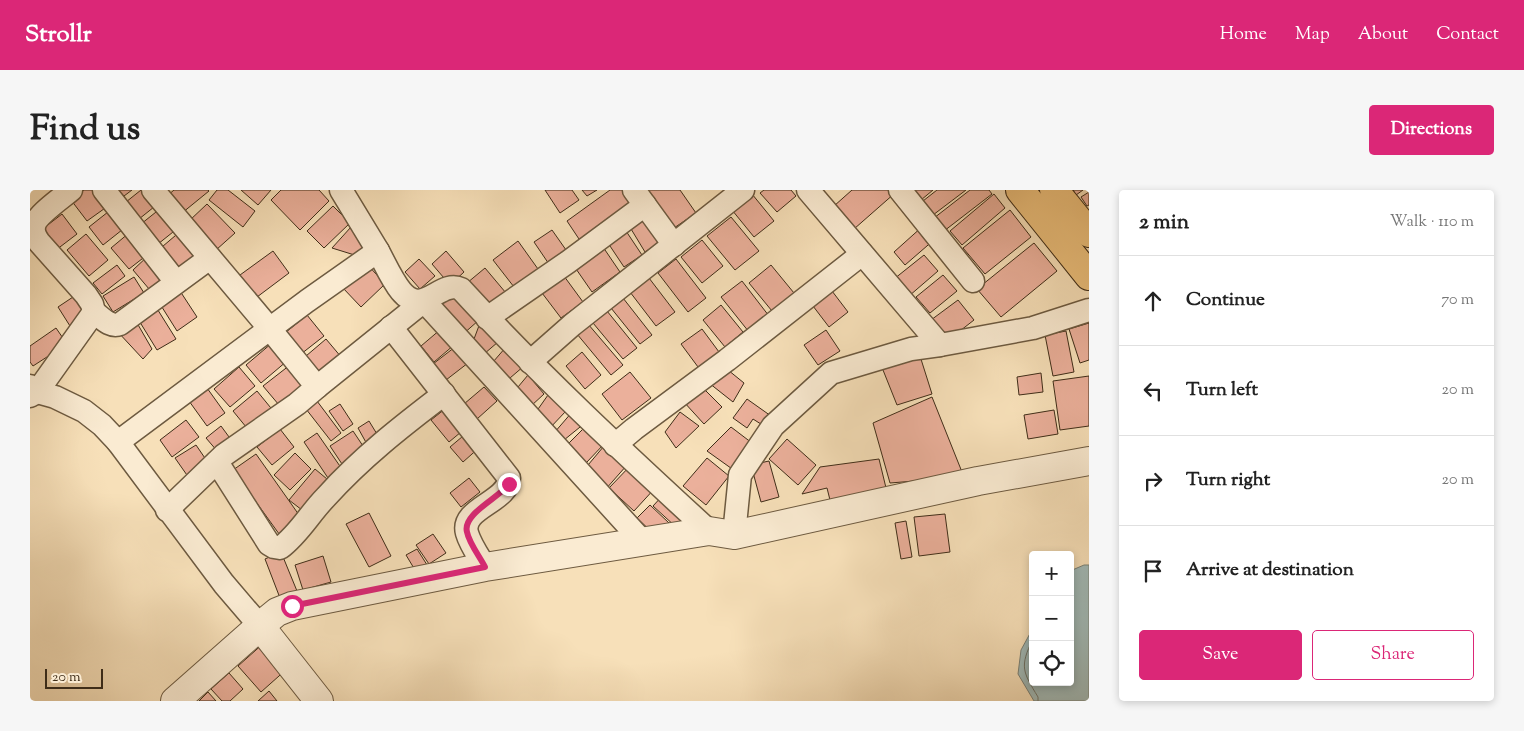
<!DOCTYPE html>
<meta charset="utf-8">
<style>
:root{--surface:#fff;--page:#f6f6f6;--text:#222;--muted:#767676;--line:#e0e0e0;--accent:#db2777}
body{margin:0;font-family:"Sorts Mill Goudy",serif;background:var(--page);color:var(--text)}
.controls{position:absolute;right:15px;bottom:15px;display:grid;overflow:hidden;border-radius:5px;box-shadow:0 2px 8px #0003}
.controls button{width:45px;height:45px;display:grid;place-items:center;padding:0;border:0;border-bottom:1px solid var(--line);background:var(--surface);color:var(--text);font:25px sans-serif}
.scale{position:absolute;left:15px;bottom:12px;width:58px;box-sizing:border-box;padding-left:5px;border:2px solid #3f2d18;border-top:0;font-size:14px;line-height:18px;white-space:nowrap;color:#3f2d18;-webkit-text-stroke:4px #faebd2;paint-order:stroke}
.stop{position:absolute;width:15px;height:15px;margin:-11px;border:4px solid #db2777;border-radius:50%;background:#fff}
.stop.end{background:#db2777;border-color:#fff;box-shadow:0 1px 5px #0008}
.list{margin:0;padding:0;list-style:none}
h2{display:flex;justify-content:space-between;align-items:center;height:65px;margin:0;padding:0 20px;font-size:21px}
h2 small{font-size:16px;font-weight:400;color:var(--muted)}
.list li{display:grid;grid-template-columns:32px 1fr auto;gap:15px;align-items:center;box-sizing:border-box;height:90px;padding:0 20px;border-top:1px solid var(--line)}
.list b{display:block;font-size:19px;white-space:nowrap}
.list em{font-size:16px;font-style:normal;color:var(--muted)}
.actions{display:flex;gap:10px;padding:15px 20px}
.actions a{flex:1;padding:11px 0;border:1px solid var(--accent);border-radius:5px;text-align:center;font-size:18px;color:var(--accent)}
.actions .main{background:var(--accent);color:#fff}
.icon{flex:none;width:28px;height:28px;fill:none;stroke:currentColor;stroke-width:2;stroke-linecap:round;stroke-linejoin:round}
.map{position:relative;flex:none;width:1059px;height:511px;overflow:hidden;border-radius:5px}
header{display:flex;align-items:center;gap:30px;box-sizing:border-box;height:70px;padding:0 25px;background:var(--accent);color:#fff}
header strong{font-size:24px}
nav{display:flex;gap:28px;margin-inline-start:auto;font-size:18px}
.intro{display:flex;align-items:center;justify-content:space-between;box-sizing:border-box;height:120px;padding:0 30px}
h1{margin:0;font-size:35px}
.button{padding:12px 22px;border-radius:5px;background:var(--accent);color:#fff;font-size:18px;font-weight:700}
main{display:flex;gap:30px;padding:0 30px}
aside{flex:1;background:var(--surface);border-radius:5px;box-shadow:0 2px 8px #0003}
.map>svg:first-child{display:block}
.water{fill:#a1bbb9;stroke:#7a8279}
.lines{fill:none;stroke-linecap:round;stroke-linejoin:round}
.shore{stroke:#707468;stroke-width:1}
.building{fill:#ebb09b;stroke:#3f2d18}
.minor-casing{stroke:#6d5a40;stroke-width:25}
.tertiary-casing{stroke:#6d5a40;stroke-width:30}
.primary-casing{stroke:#3f2d18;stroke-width:30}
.minor{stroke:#faebd2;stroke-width:22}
.tertiary{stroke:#faebd2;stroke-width:28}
.primary{stroke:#ecc07c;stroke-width:28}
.route{stroke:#db2777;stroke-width:6}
</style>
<header>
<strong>Strollr</strong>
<nav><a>Home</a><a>Map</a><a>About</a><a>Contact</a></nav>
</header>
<div class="intro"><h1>Find us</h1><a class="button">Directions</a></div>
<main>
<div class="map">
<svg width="1059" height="511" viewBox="0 0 1059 511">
<rect width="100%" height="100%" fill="#f7e0b9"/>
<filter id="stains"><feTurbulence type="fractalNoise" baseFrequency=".004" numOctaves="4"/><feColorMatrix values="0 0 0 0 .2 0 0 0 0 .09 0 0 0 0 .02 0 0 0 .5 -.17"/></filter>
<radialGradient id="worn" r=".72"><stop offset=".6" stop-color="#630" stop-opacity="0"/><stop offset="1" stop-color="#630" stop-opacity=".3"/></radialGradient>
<polygon class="water" points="1054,375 1059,375 1059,511 1004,511 988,484 991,460 1003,438 1003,492 1040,492 1040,381"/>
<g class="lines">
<path class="shore" d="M1003 449C989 477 993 482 1008 507V511"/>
</g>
<g class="building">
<polygon points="54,0 67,0 78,16 57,31 41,10"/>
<polygon points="83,0 102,0 90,9"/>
<polygon points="111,0 124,17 104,33 91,16"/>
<polygon points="144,0 178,0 179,1 152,23 137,6"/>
<polygon points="187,0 198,0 225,21 213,37 179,10"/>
<polygon points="211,0 241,0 228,15"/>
<polygon points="251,0 289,0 299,11 270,40 241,10"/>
<polygon points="515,0 542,0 549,10 530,23"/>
<polygon points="552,0 567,0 557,6"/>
<polygon points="580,0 597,0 608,16 553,55 537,31"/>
<polygon points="618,0 650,0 666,23 644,38"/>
<polygon points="734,0 761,0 766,6 747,22 730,3"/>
<polygon points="822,0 863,0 865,3 824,39 804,16"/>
<polygon points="882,0 903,0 891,10"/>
<polygon points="907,0 936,0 903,25 893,11"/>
<polygon points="940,0 959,0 962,4 914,41 904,28"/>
<polygon points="1043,0 1053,0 1046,5"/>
<polygon points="1059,2 1059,15 1057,16 1051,7"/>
<polygon points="722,4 744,31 724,47 702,20"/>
<polygon points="964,4 975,18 932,55 920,41"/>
<polygon points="177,14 205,43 186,60 159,31"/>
<polygon points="303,16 320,33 294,58 277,41"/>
<polygon points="83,18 97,36 73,55 59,37"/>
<polygon points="131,18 148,38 123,58 106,38"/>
<polygon points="980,20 1001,47 955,84 933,58"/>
<polygon points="617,23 633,50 615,62 598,34"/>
<polygon points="32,24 47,44 26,60 10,41"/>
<polygon points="701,27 729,61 705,80 677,46"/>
<polygon points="893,36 905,49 875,75 864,62"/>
<polygon points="321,37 341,56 331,67 302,58"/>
<polygon points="594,38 612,65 594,77 576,50"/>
<polygon points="152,40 173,64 147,87 126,62"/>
<polygon points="522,40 541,67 523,80 504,52"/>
<polygon points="99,43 117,65 99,79 81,58"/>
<polygon points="56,44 78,70 59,86 37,60"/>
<polygon points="672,50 693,76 672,93 651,67"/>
<polygon points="488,51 508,79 484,97 463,70"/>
<polygon points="1004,53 1027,81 971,127 947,99"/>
<polygon points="573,57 590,82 562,102 544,76"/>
<polygon points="243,61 259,83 227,107 210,85"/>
<polygon points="416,61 434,82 420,95 402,74"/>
<polygon points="119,65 142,91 125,106 103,80"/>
<polygon points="894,65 908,81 879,106 864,89"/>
<polygon points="389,69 405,86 390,99 375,82"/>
<polygon points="646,69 676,108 658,122 628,83"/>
<polygon points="337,74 355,94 331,117 312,97"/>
<polygon points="87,75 95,86 72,104 63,93"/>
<polygon points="741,75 764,103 742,121 719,93"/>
<polygon points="455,78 476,103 457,117 437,93"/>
<polygon points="531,82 553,112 531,128 509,99"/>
<polygon points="913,85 927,101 900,123 886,107"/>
<polygon points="104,87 114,103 83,122 73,106"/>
<polygon points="619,88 645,122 626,136 600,102"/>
<polygon points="712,91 739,126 719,142 691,107"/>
<polygon points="422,100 449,130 432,145 405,115"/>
<polygon points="150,101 167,127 147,141 130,114"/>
<polygon points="802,101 818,122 799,137 783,116"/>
<polygon points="49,103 61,122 40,136 28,117"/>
<polygon points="593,108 622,145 610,154 581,118"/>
<polygon points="928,110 944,130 917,151 901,130"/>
<polygon points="691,115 713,142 695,157 673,130"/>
<polygon points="126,117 146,149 127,160 108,129"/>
<polygon points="577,121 607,158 593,169 563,133"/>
<polygon points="277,125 294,146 271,164 255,143"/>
<polygon points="103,126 122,159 113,169 87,141"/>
<polygon points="450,133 468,152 454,164 444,149"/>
<polygon points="1059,133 1059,170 1050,173 1039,139"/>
<polygon points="558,134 593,175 581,185 547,144"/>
<polygon points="26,138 37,154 3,176 0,172 0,156"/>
<polygon points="411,139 424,155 404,172 391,156"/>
<polygon points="672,139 692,166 671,181 651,154"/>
<polygon points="796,140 810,161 788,175 774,155"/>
<polygon points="1036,141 1044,182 1023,186 1015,145"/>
<polygon points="296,149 312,168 291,185 276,166"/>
<polygon points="242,153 257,171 231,193 216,175"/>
<polygon points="425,157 438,173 416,190 403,174"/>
<polygon points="476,157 494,176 480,188 463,172"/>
<polygon points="552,162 571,185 555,199 536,176"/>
<polygon points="890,166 902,204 867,215 851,175"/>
<polygon points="260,175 275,194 249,215 233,196"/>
<polygon points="209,177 225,196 200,217 184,199"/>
<polygon points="698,180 714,193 703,212 679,193"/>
<polygon points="600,182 621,208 592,230 572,204"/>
<polygon points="1011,183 1013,202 989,205 987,187"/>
<polygon points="498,185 514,204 501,216 488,197"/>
<polygon points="1059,186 1059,236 1030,240 1023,191"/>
<polygon points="670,195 692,217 674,234 653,211"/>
<polygon points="454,197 467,211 447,229 434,214"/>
<polygon points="177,198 195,223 177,236 159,211"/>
<polygon points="227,201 245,223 221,243 203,221"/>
<polygon points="518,205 536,221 518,240 506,222"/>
<polygon points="902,207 934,287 860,293 843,233"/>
<polygon points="717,209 741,226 734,236 723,229 717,238 703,228"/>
<polygon points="287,211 311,243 301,251 276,219"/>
<polygon points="310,214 323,234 313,241 299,221"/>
<polygon points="420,215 437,237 419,252 401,230"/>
<polygon points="1024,220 1028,244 998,249 994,225"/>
<polygon points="543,221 555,233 534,250 524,243"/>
<polygon points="650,222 669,236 646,258 635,242"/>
<polygon points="156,230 169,247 142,267 130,250"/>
<polygon points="339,231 350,249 338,256 328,238"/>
<polygon points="557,235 575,253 556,273 537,255"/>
<polygon points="191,236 202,251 188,262 176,248"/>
<polygon points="701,237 722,253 705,281 677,261"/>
<polygon points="250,239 264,257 242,275 227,257"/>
<polygon points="323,241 337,262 314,277 300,256"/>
<polygon points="439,241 451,256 433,272 420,257"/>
<polygon points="287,243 314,282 300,291 274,252"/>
<polygon points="757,249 786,275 768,295 739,269"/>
<polygon points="166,255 179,274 159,288 145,268"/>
<polygon points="574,256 597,275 575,300 553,281"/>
<polygon points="265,263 281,279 260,300 244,285"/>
<polygon points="226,264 274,332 252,348 203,280"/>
<polygon points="677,268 699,286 676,315 653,296"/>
<polygon points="849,269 857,302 801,314 797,298 772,304 790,277"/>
<polygon points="739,271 749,307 731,312 721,275"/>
<polygon points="602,274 626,297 604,321 579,298"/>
<polygon points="285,279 297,289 272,320 259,310"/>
<polygon points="439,288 450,302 431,317 420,303"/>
<polygon points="634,304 657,325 646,337 623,316"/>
<polygon points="620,315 639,333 626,346 607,328"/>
<polygon points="339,323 361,366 339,377 316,334"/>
<polygon points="915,324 920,362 889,366 884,327"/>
<polygon points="876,331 882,367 871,369 865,333"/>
<polygon points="403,344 416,363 399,374 386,355"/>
<polygon points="387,359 399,378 388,385 376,365"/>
<polygon points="251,362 267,401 250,408 235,369"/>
<polygon points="293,366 301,392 273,400 265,375"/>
<polygon points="235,452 258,478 231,502 208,476"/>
<polygon points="199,483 213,499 200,511 192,511 181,499"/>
<polygon points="239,501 247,511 228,511"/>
<polygon points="178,502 186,511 169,511"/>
</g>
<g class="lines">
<defs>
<g id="minor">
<polyline points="74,0 146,92"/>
<polyline points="123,0 240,139 287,197 267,214 194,265 137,320"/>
<polyline points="604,0 644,55"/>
<polyline points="778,0 910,155"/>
<polyline points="870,0 943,91"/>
<path d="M348 61C355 74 362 90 371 101 393 128 410 89 431 99 509 184 594 263 679 341"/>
<path d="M64 122C72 128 80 138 90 134L180 68"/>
<polyline points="457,128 538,72 615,15"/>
<path d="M361 137 479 288C479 312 430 318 437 343 440 354 449 367 455 377"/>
<polyline points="500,172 542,135 713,0"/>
<polyline points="0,196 7,202 25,207 54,221 72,235 88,252 194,394 230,436"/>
<polyline points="287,197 394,111 613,352"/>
<path d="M0 206 7 202 64 122 62 114 56 105 9 52C6 48 3 43 4 37 5 26 33 7 41 0"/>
<polyline points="88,252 277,111 348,61 311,0"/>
<polyline points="585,255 604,239 697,170 832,64"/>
<path d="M187 272 239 354 244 357 250 358C269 344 280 323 296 307 331 268 372 236 414 204"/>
<polyline points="704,345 710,285 743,236 801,183 881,159 910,155 1003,138 1059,120"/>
</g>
<g id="tertiary">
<polyline points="230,436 289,511"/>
<polyline points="145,511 230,436 247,422 262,416 455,377 679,341 704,345 948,291 1059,271"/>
</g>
<g id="primary">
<polyline points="990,0 1059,86"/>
<polyline points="1024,0 1059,43"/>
</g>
</defs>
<use href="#minor" class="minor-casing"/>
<use href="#tertiary" class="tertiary-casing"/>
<use href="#primary" class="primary-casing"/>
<use href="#minor" class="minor"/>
<use href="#tertiary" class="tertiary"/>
<use href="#primary" class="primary"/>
</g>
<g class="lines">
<path class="route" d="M262 416 455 377C450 367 439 353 437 342 432 324 469 308 479 294"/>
</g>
<rect width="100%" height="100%" filter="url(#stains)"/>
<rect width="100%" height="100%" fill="url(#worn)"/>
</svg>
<div class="controls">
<button>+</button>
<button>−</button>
<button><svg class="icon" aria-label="locate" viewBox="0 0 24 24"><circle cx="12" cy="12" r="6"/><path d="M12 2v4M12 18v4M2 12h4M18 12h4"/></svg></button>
</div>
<div class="scale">20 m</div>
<div class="stop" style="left:262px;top:416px"></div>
<div class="stop end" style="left:479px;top:294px"></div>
</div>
<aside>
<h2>2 min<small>Walk · 110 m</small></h2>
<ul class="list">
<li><svg class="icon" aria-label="ahead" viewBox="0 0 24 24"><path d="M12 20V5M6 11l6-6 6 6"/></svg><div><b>Continue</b></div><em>70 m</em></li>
<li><svg class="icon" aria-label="left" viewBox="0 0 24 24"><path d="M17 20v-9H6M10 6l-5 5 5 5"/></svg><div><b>Turn left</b></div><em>20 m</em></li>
<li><svg class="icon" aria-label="right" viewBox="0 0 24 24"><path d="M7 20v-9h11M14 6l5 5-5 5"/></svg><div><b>Turn right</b></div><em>20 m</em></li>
<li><svg class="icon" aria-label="arrive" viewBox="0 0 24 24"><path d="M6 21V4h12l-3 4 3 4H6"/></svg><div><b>Arrive at destination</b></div></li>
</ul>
<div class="actions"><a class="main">Save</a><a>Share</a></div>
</aside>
</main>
